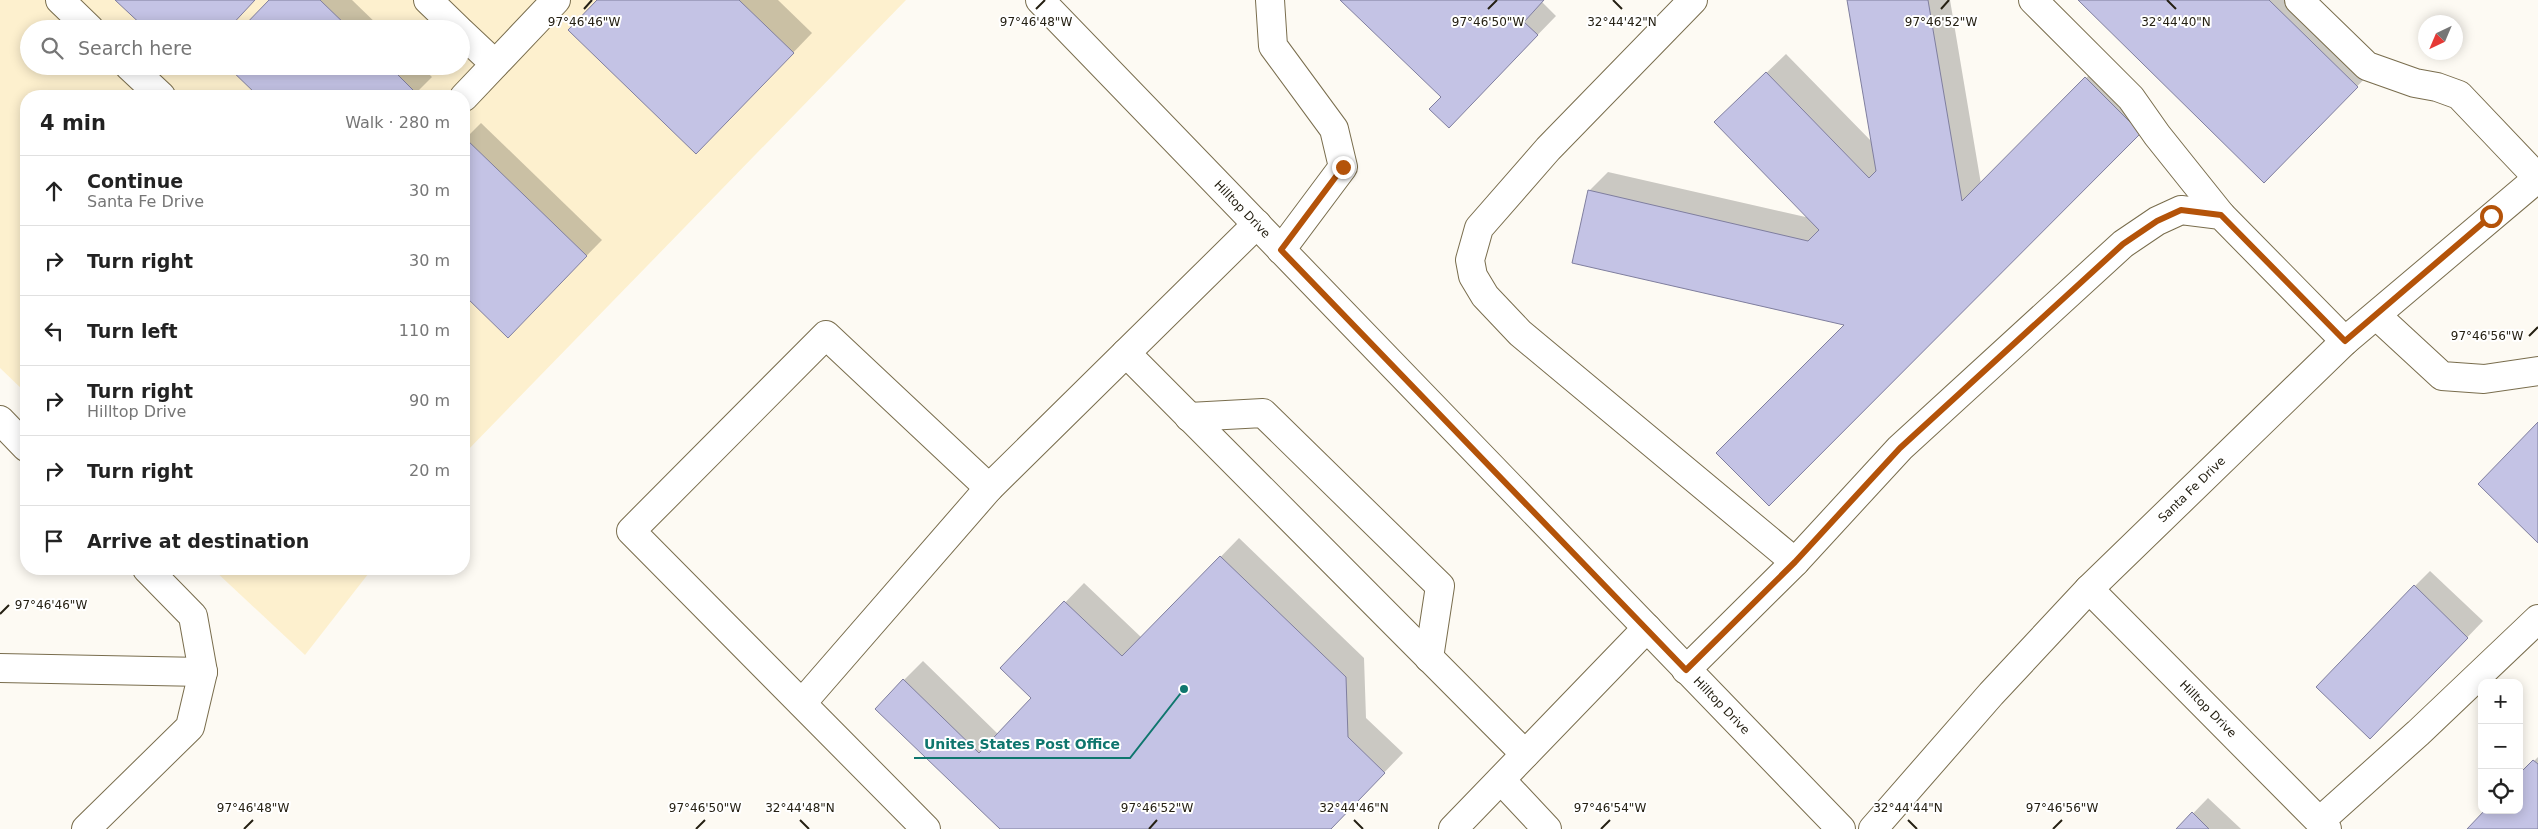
<!DOCTYPE html>
<meta charset="utf-8">
<style>
:root{--surface:#fff;--page:#f6f6f6;--text:#222;--muted:#767676;--line:#e0e0e0}
body{margin:0;font-family:"DejaVu Sans",sans-serif;background:var(--page);color:var(--text)}
.controls{position:absolute;right:15px;bottom:15px;display:grid;overflow:hidden;border-radius:10px;box-shadow:0 2px 12px #0003}
.controls button{width:45px;height:45px;display:grid;place-items:center;padding:0;border:0;border-bottom:1px solid var(--line);background:var(--surface);color:var(--text);font:25px sans-serif}
.compass{position:absolute;left:2418px;top:15px;width:45px;height:45px;border-radius:50%;background:var(--surface);box-shadow:0 2px 12px #0003;rotate:224deg}
.stop{position:absolute;width:15px;height:15px;margin:-11px;border:4px solid #b45309;border-radius:50%;background:#fff}
.stop.end{background:#b45309;border-color:#fff;box-shadow:0 1px 5px #0008}
.list{margin:0;padding:0;list-style:none}
h2{display:flex;justify-content:space-between;align-items:center;height:65px;margin:0;padding:0 20px;font-size:21px}
h2 small{font-size:16px;font-weight:400;color:var(--muted)}
.list li{display:grid;grid-template-columns:32px 1fr auto;gap:15px;align-items:center;box-sizing:border-box;height:70px;padding:0 20px;border-top:1px solid var(--line)}
.list b{display:block;font-size:19px;white-space:nowrap}
.list p{margin:0;font-size:16px;white-space:nowrap;color:var(--muted)}
.list em{font-size:16px;font-style:normal;color:var(--muted)}
.icon{flex:none;width:28px;height:28px;fill:none;stroke:currentColor;stroke-width:2;stroke-linecap:round;stroke-linejoin:round}
.map{position:relative;flex:none;width:2538px;height:829px;overflow:hidden}
.search{position:absolute;background:var(--surface);box-shadow:0 2px 12px #0003;left:20px;top:20px;width:450px;height:55px;display:flex;align-items:center;gap:12px;box-sizing:border-box;padding:0 18px;border-radius:28px;color:var(--muted);font-size:19px}
.panel{position:absolute;background:var(--surface);box-shadow:0 2px 12px #0003;left:20px;top:90px;width:450px;height:485px;border-radius:20px}
.map>svg:first-child{display:block}
.built{fill:#fdf0ce;fill-rule:evenodd}
.shadow{fill:#0003}
.building{fill:#c4c3e5;stroke:#7f7e9e}
.lines{fill:none;stroke-linecap:round;stroke-linejoin:round}
.minor-casing{stroke:#796d4d;stroke-width:30}
.major-casing{stroke:#796d4d;stroke-width:30}
.minor{stroke:#fff;stroke-width:28}
.major{stroke:#fff;stroke-width:28}
.route{stroke:#b45309;stroke-width:6}
.ticks{fill:none;stroke:#252013;stroke-width:2}
.labels{text-anchor:middle;dominant-baseline:central;stroke-width:4;stroke-linejoin:round;paint-order:stroke}
.street-label{font-size:12px;fill:#252013;stroke:#fff}
.ticks-label{font-size:12px;text-anchor:middle;fill:#252013;stroke:#fff;stroke-width:4;stroke-linejoin:round;paint-order:stroke}
.leader{fill:none;stroke:#0f766e;stroke-width:2}
.callout-dot{fill:#0f766e;stroke:#fff;stroke-width:2}
.callout-label{font-size:14px;text-anchor:middle;font-weight:bold;fill:#0f766e;stroke:#fff;stroke-width:4;stroke-linejoin:round;paint-order:stroke}
</style>
<div class="map">
<svg width="2538" height="829" viewBox="0 0 2538 829">
<rect width="100%" height="100%" fill="#fdfaf3"/>
<g class="built">
<path d="M0 0H906L464 454V96H26V393L0 368ZM29 29H461V66H29Z"/>
<polygon points="213,569 372,569 305,655"/>
</g>
<g class="shadow">
<polygon points="271,0 352,0 382,29 243,29"/>
<polygon points="599,0 778,0 812,33 715,134"/>
<polygon points="1342,0 1543,0 1542,2 1556,16 1468,107 1442,97"/>
<polygon points="1848,0 1950,0 1981,184 2105,59 2159,114 1769,504 1846,324 1589,191 1608,172 1810,218 1735,103 1786,54 1873,143"/>
<polygon points="2080,0 2307,0 2376,67 2283,162"/>
<polygon points="229,66 420,66 432,77 413,96 260,96"/>
<polygon points="481,123 602,240 508,336 464,293 464,140"/>
<polygon points="1239,538 1364,658 1366,718 1403,753 1330,829 1002,829 904,680 923,661 998,734 1033,698 1002,668 1084,583 1142,638"/>
<polygon points="2430,571 2483,621 2386,722 2415,586"/>
<polygon points="2538,757 2538,829 2468,829 2519,810 2519,776"/>
<polygon points="2208,798 2241,829 2178,829"/>
</g>
<g class="building">
<polygon points="115,0 255,0 228,29 146,29"/>
<polygon points="269,0 320,0 350,29 241,29"/>
<polygon points="597,0 739,0 794,53 696,154 568,30"/>
<polygon points="1340,0 1544,0 1524,22 1538,35 1449,128 1429,109 1441,97"/>
<polygon points="1847,0 1928,0 1962,201 2085,77 2141,133 1769,506 1716,453 1844,325 1572,263 1588,190 1808,241 1819,230 1714,122 1766,72 1869,178 1876,171"/>
<polygon points="2078,0 2269,0 2358,87 2264,183"/>
<polygon points="227,66 389,66 417,94 414,96 258,96"/>
<polygon points="464,137 587,256 508,338 464,295"/>
<polygon points="2538,422 2538,543 2478,484"/>
<polygon points="1220,556 1346,677 1348,737 1385,773 1331,829 1000,829 875,709 903,679 979,753 1031,698 1000,668 1064,601 1122,656"/>
<polygon points="2414,585 2468,638 2370,739 2316,687"/>
<polygon points="2533,760 2538,764 2538,829 2467,829 2485,810 2519,810 2519,774"/>
<polygon points="2192,812 2209,829 2176,829"/>
</g>
<g class="lines">
<defs>
<g id="minor">
<polyline points="60,0 90,29"/>
<polyline points="428,0 458,29"/>
<path id="s1" d="M1040 0 1841 829"/>
<polyline points="1270,0 1273,46 1334,129 1343,167 1281,250"/>
<polyline points="1693,0 1548,149 1479,228 1470,260 1473,276 1485,296 1520,333 1795,562"/>
<polyline points="2033,0 2131,98 2157,135 2221,215"/>
<polyline points="2299,0 2367,66 2415,83 2437,87 2459,95 2538,178"/>
<polyline points="461,32 495,64"/>
<polyline points="129,66 161,96"/>
<polyline points="464,97 556,0"/>
<polyline points="2377,316 2442,376 2484,379 2538,371"/>
<polyline points="1126,353 1525,754"/>
<polyline points="1189,417 1263,413 1440,586 1429,658"/>
<polyline points="0,420 26,447"/>
<path id="s2" d="M2089 589 2327 829"/>
<polyline points="0,668 203,672"/>
<polyline points="1686,670 1795,562 1900,448 2123,244 2157,221 2181,210 2221,215 2345,341"/>
<polyline points="802,703 989,488"/>
<polyline points="1501,780 1547,829"/>
<polyline points="2320,821 2418,733 2538,619"/>
<polyline points="86,829 190,727 203,672 193,616 147,569"/>
<polyline points="926,829 631,531 826,335 989,488 1257,224"/>
<polyline points="1453,829 1647,628"/>
</g>
<g id="major">
<path id="s3" d="M1873 829 1991 694 2089 589 2345 341 2538 178"/>
</g>
</defs>
<use href="#minor" class="minor-casing"/>
<use href="#major" class="major-casing"/>
<use href="#minor" class="minor"/>
<use href="#major" class="major"/>
</g>
<g class="lines">
<polyline class="route" points="1343,167 1281,250 1686,670 1795,562 1900,448 2123,244 2157,221 2181,210 2221,215 2345,341 2491,216"/>
</g>
<path class="ticks" d="M1613 0 1622 9M2167 0 2176 9M584 9 592 0M1036 9 1045 0M1488 9 1497 0M1941 9 1949 0M2529 336 2538 327M0 614 9 605M800 820 809 829M1354 820 1363 829M1908 820 1917 829M244 829 253 820M696 829 705 820M1149 829 1157 820M1601 829 1610 820M2053 829 2062 820"/>
<g class="labels">
<g class="street-label">
<text stroke="none"><textPath href="#s1" startOffset="291">Hilltop Drive</textPath></text>
<text stroke="none"><textPath href="#s3" startOffset="466">Santa Fe Drive</textPath></text>
<text stroke="none"><textPath href="#s1" startOffset="981">Hilltop Drive</textPath></text>
<text stroke="none"><textPath href="#s2" startOffset="169">Hilltop Drive</textPath></text>
</g>
</g>
<g class="ticks-label">
<text x="1622" y="26">32°44'42"N</text>
<text x="2176" y="26">32°44'40"N</text>
<text x="1488" y="26">97°46'50"W</text>
<text x="584" y="26">97°46'46"W</text>
<text x="1036" y="26">97°46'48"W</text>
<text x="1941" y="26">97°46'52"W</text>
<text x="2487" y="340">97°46'56"W</text>
<text x="51" y="609">97°46'46"W</text>
<text x="253" y="812">97°46'48"W</text>
<text x="705" y="812">97°46'50"W</text>
<text x="1157" y="812">97°46'52"W</text>
<text x="1610" y="812">97°46'54"W</text>
<text x="2062" y="812">97°46'56"W</text>
<text x="800" y="812">32°44'48"N</text>
<text x="1354" y="812">32°44'46"N</text>
<text x="1908" y="812">32°44'44"N</text>
</g>
<path class="leader" d="M1184 689L1130 758H914"/>
<circle class="callout-dot" cx="1184" cy="689" r="5"/>
<g class="callout-label">
<text x="1022" y="749">Unites States Post Office</text>
</g>
</svg>
<div class="controls">
<button>+</button>
<button>−</button>
<button><svg class="icon" aria-label="locate" viewBox="0 0 24 24"><circle cx="12" cy="12" r="6"/><path d="M12 2v4M12 18v4M2 12h4M18 12h4"/></svg></button>
</div>
<svg class="compass" viewBox="-18 -18 36 36"><path d="M0-13l5 13h-10z" fill="#e53935"/><path d="M0 13l5-13h-10z" fill="#767676"/></svg>
<div class="stop" style="left:2491px;top:216px"></div>
<div class="stop end" style="left:1343px;top:167px"></div>
<div class="search"><svg class="icon" aria-label="search" viewBox="0 0 24 24"><circle cx="10" cy="10" r="6"/><path d="M15 15l6 6"/></svg>Search here</div>
<section class="panel">
<h2>4 min<small>Walk · 280 m</small></h2>
<ul class="list">
<li><svg class="icon" aria-label="ahead" viewBox="0 0 24 24"><path d="M12 20V5M6 11l6-6 6 6"/></svg><div><b>Continue</b><p>Santa Fe Drive</p></div><em>30 m</em></li>
<li><svg class="icon" aria-label="right" viewBox="0 0 24 24"><path d="M7 20v-9h11M14 6l5 5-5 5"/></svg><div><b>Turn right</b></div><em>30 m</em></li>
<li><svg class="icon" aria-label="left" viewBox="0 0 24 24"><path d="M17 20v-9H6M10 6l-5 5 5 5"/></svg><div><b>Turn left</b></div><em>110 m</em></li>
<li><svg class="icon" aria-label="right" viewBox="0 0 24 24"><path d="M7 20v-9h11M14 6l5 5-5 5"/></svg><div><b>Turn right</b><p>Hilltop Drive</p></div><em>90 m</em></li>
<li><svg class="icon" aria-label="right" viewBox="0 0 24 24"><path d="M7 20v-9h11M14 6l5 5-5 5"/></svg><div><b>Turn right</b></div><em>20 m</em></li>
<li><svg class="icon" aria-label="arrive" viewBox="0 0 24 24"><path d="M6 21V4h12l-3 4 3 4H6"/></svg><div><b>Arrive at destination</b></div></li>
</ul>
</section>
</div>
